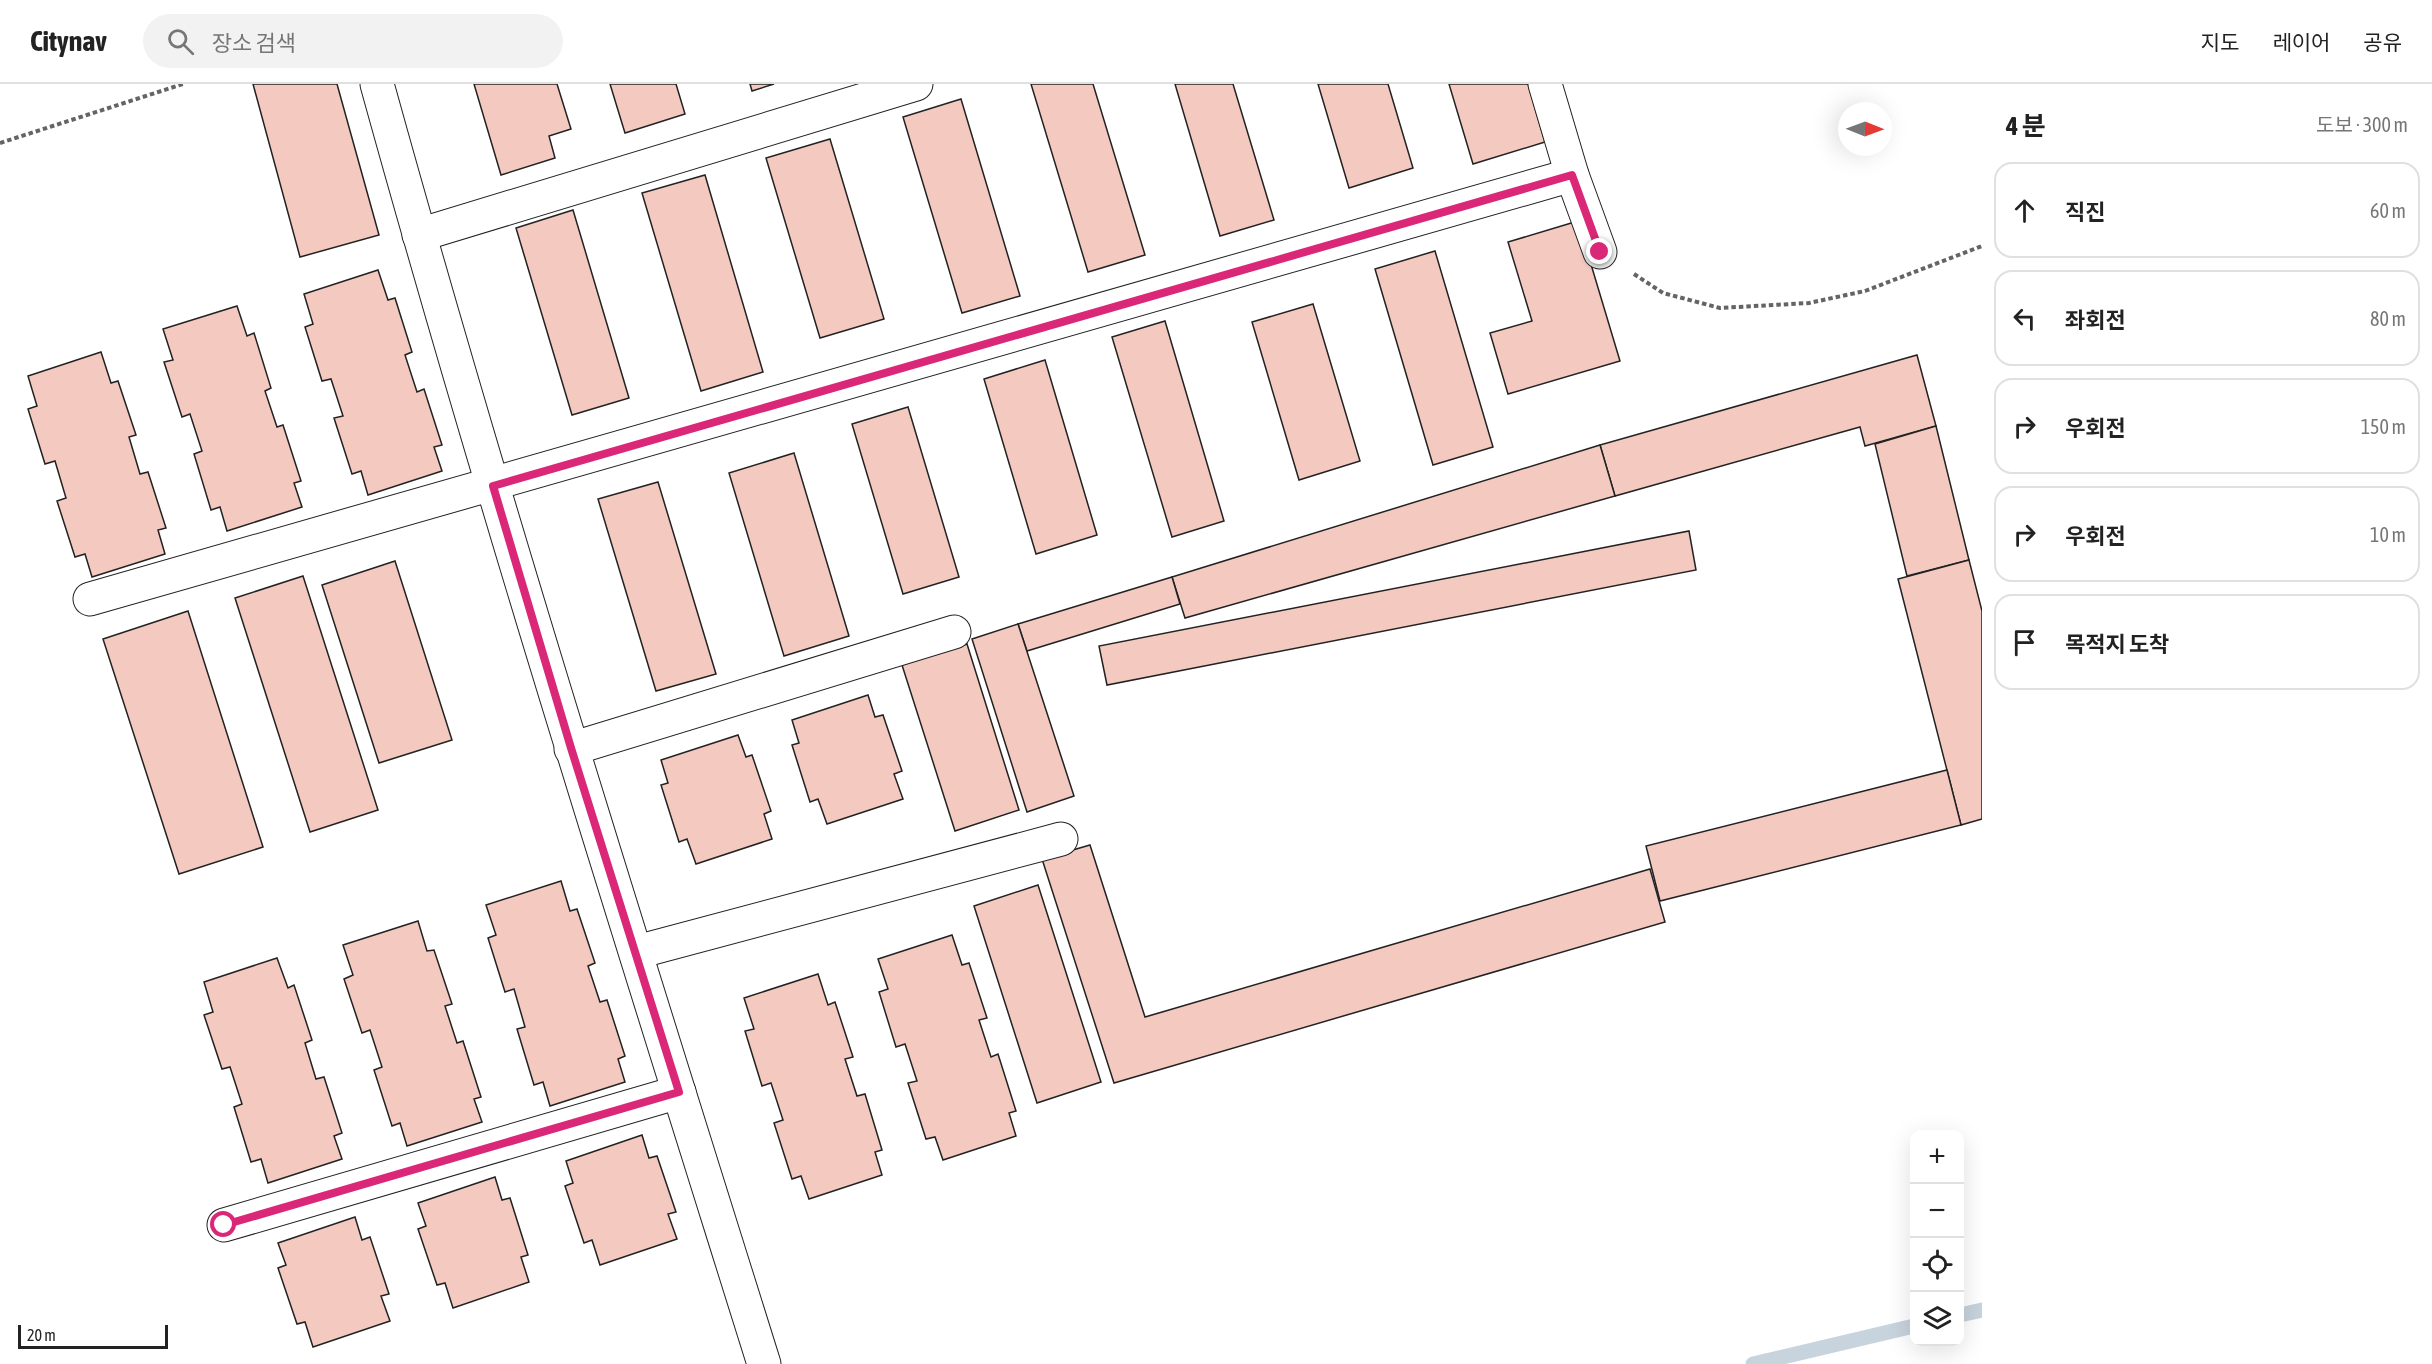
<!DOCTYPE html>
<html lang="ko">
<meta charset="utf-8">
<style>
:root{--surface:#fff;--page:#f2f2f2;--text:#222;--muted:#767676;--line:#e0e0e0}
body{margin:0;font-family:"Asap Condensed","Noto Sans KR",sans-serif;background:var(--page);color:var(--text)}
.controls{position:absolute;right:18px;bottom:18px;display:grid;overflow:hidden;border-radius:12px;box-shadow:0 6px 24px #0002}
.controls button{width:54px;height:54px;display:grid;place-items:center;padding:0;border:0;border-bottom:2px solid var(--line);background:var(--surface);color:var(--text);font:30px sans-serif}
.compass{position:absolute;left:1838px;top:18px;width:54px;height:54px;border-radius:50%;background:var(--surface);box-shadow:0 6px 24px #0002;rotate:91deg}
.scale{position:absolute;left:18px;bottom:15px;width:150px;box-sizing:border-box;padding-left:6px;border:3px solid #222;border-top:0;font-size:16px;line-height:21px;white-space:nowrap;color:#222;-webkit-text-stroke:4px #fff;paint-order:stroke}
.stop{position:absolute;width:18px;height:18px;margin:-14px;border:4px solid #db2777;border-radius:50%;background:#fff}
.stop.end{background:#db2777;border-color:#fff;box-shadow:0 2px 6px #0008}
.list{margin:0;padding:0;list-style:none}
h2{display:flex;justify-content:space-between;align-items:center;height:78px;margin:0;padding:0 24px;font-size:26px}
h2 small{font-size:20px;font-weight:400;color:var(--muted)}
.list li{display:grid;grid-template-columns:39px 1fr auto;gap:18px;align-items:center;box-sizing:border-box;height:96px;margin:0 12px 12px;padding:0 12px;border:2px solid var(--line);border-radius:18px}
.list b{display:block;font-size:22px;white-space:nowrap}
.list em{font-size:20px;font-style:normal;color:var(--muted)}
.icon{flex:none;width:33px;height:33px;fill:none;stroke:currentColor;stroke-width:2;stroke-linecap:round;stroke-linejoin:round}
.map{position:relative;flex:none;width:1982px;height:1280px;overflow:hidden}
header{display:flex;align-items:center;gap:36px;box-sizing:border-box;height:84px;padding:0 30px;background:var(--surface);border-bottom:2px solid var(--line)}
header strong{font-size:28px}
nav{display:flex;gap:33px;margin-inline-start:auto;font-size:21px}
.search{width:420px;height:54px;background:var(--page);display:flex;align-items:center;gap:15px;box-sizing:border-box;padding:0 21px;border-radius:33px;color:var(--muted);font-size:22px}
main{display:flex}
aside{flex:1;background:var(--surface)}
.map>svg:first-child{display:block}
.lines{fill:none;stroke-linecap:round;stroke-linejoin:round}
.stream{stroke:#c7d3dd;stroke-width:15}
.building{fill:#f3c9c0;stroke:#222;stroke-width:1.5}
.minor-casing{stroke:#222;stroke-width:35}
.path{stroke:#646464;stroke-width:4;stroke-dasharray:4.5 3;stroke-linecap:butt}
.minor{stroke:#fff;stroke-width:33}
.route{stroke:#db2777;stroke-width:8}
</style>
<header>
<strong>Citynav</strong>
<div class="search"><svg class="icon" aria-label="search" viewBox="0 0 24 24"><circle cx="10" cy="10" r="6"/><path d="M15 15l6 6"/></svg>장소 검색</div>
<nav><a>지도</a><a>레이어</a><a>공유</a></nav>
</header>
<main>
<div class="map">
<svg width="1982" height="1280" viewBox="0 0 1982 1280">
<rect width="100%" height="100%" fill="#fff"/>
<g class="lines">
<g class="stream">
<polyline points="1960,1231 1982,1226"/>
<polyline points="1753,1280 1914,1242"/>
</g>
</g>
<g class="building">
<polygon points="253,0 337,0 379,151 300,173"/>
<polygon points="474,0 557,0 571,45 549,52 555,74 501,91"/>
<polygon points="610,0 676,0 685,30 625,49"/>
<polygon points="750,0 774,0 752,7"/>
<polygon points="1031,0 1093,0 1145,171 1088,188"/>
<polygon points="1175,0 1233,0 1274,136 1220,152"/>
<polygon points="1318,0 1388,0 1413,84 1349,104"/>
<polygon points="1449,0 1528,0 1545,58 1473,80"/>
<polygon points="961,15 1020,212 962,229 903,33"/>
<polygon points="830,55 884,235 820,254 766,74"/>
<polygon points="705,91 763,288 701,307 642,109"/>
<polygon points="573,126 629,314 572,331 516,144"/>
<polygon points="1578,137 1620,277 1508,310 1490,249 1532,237 1508,158"/>
<polygon points="1435,167 1493,363 1433,381 1375,185"/>
<polygon points="378,186 388,216 395,214 412,268 405,271 417,308 424,305 442,361 434,363 442,387 368,411 361,387 352,390 334,334 343,332 331,295 322,297 305,243 313,240 304,210"/>
<polygon points="1313,220 1360,377 1299,396 1252,238"/>
<polygon points="237,222 247,252 254,249 271,304 265,307 277,343 283,341 301,397 294,399 302,423 227,447 220,423 211,426 194,370 202,367 190,330 182,333 164,278 173,276 163,245"/>
<polygon points="1165,237 1224,437 1172,453 1112,253"/>
<polygon points="101,268 111,299 118,297 136,351 129,353 140,390 148,388 166,444 158,446 165,470 92,493 85,470 75,473 57,417 66,414 55,377 45,380 28,325 37,322 28,292"/>
<polygon points="1917,271 1936,342 1865,362 1860,343 1615,412 1600,361"/>
<polygon points="1045,276 1097,451 1036,470 984,295"/>
<polygon points="908,323 959,493 903,510 852,340"/>
<polygon points="1936,342 1969,476 1907,492 1875,360"/>
<polygon points="1600,361 1615,412 1185,534 1172,493"/>
<polygon points="794,369 849,552 784,572 729,389"/>
<polygon points="658,398 716,590 656,607 598,415"/>
<polygon points="1689,447 1696,486 1107,601 1099,562"/>
<polygon points="1969,476 1982,527 1982,735 1961,741 1898,495"/>
<polygon points="395,477 452,656 379,679 322,501"/>
<polygon points="303,492 378,726 310,748 235,514"/>
<polygon points="1172,493 1180,520 1027,567 1018,540"/>
<polygon points="188,527 263,763 179,790 103,555"/>
<polygon points="1018,540 1074,712 1027,728 972,555"/>
<polygon points="967,560 1019,726 955,747 902,581"/>
<polygon points="868,611 875,633 883,631 902,687 894,690 903,715 827,740 818,715 810,718 792,661 799,659 792,636"/>
<polygon points="738,651 746,673 752,671 771,727 764,730 772,755 696,780 687,755 679,758 661,701 668,699 661,676"/>
<polygon points="1947,686 1961,741 1660,817 1646,762"/>
<polygon points="1090,761 1145,933 1650,785 1665,838 1114,999 1042,775"/>
<polygon points="561,797 570,827 577,825 595,879 588,882 600,918 607,916 625,972 618,975 625,998 550,1022 543,998 534,1001 517,945 525,943 514,905 505,908 488,854 496,851 486,821"/>
<polygon points="1038,801 1101,998 1037,1019 974,822"/>
<polygon points="418,837 427,867 434,866 452,920 445,922 457,959 463,957 481,1013 474,1015 482,1038 407,1062 400,1039 392,1042 374,986 382,983 370,946 362,949 344,895 353,891 343,861"/>
<polygon points="952,851 962,881 969,879 987,934 979,936 991,973 998,970 1016,1027 1009,1029 1016,1052 943,1076 935,1053 926,1055 908,999 917,997 905,960 896,963 879,908 888,905 878,875"/>
<polygon points="277,874 288,904 294,901 312,956 305,959 316,995 324,993 342,1049 334,1052 342,1075 268,1099 261,1075 251,1078 234,1023 242,1020 230,983 222,985 204,931 213,928 204,898"/>
<polygon points="818,890 828,921 835,918 853,973 845,975 857,1012 865,1010 882,1066 875,1068 882,1091 809,1115 801,1092 792,1095 774,1039 783,1036 771,999 762,1002 745,947 754,945 744,914"/>
<polygon points="642,1051 649,1074 657,1072 676,1128 668,1130 677,1155 600,1181 592,1156 584,1159 565,1102 573,1099 566,1077"/>
<polygon points="495,1093 502,1116 510,1114 528,1171 521,1173 529,1198 453,1224 445,1199 437,1201 418,1145 426,1142 418,1119"/>
<polygon points="355,1133 362,1156 370,1153 389,1210 381,1212 390,1237 313,1263 305,1238 297,1240 278,1184 286,1181 278,1159"/>
</g>
<g class="lines">
<defs>
<g id="minor">
<path d="M377 0C496 430 631 855 764 1280"/>
<polyline points="1545,0 1572,91 1600,168"/>
<polyline points="419,151 916,0"/>
<polyline points="90,515 1572,91"/>
<polyline points="571,665 954,548"/>
<polyline points="637,868 1061,755"/>
<polyline points="224,1141 679,1008"/>
</g>
</defs>
<use href="#minor" class="minor-casing"/>
<g class="path">
<polyline points="0,59 183,0"/>
<polyline points="1634,190 1663,209 1720,224 1809,219 1865,207 1982,162"/>
</g>
<use href="#minor" class="minor"/>
</g>
<g class="lines">
<polyline class="route" points="224,1141 679,1008 571,664 493,402 1572,91 1600,168"/>
</g>
</svg>
<div class="controls">
<button>+</button>
<button>−</button>
<button><svg class="icon" aria-label="locate" viewBox="0 0 24 24"><circle cx="12" cy="12" r="6"/><path d="M12 2v4M12 18v4M2 12h4M18 12h4"/></svg></button>
<button><svg class="icon" aria-label="layers" viewBox="0 0 24 24"><path d="M12 4l9 5-9 5-9-5zM3 14l9 5 9-5"/></svg></button>
</div>
<svg class="compass" viewBox="-18 -18 36 36"><path d="M0-13l5 13h-10z" fill="#e53935"/><path d="M0 13l5-13h-10z" fill="#767676"/></svg>
<div class="scale">20 m</div>
<div class="stop" style="left:224px;top:1141px"></div>
<div class="stop end" style="left:1600px;top:168px"></div>
</div>
<aside>
<h2>4 분<small>도보 · 300 m</small></h2>
<ul class="list">
<li><svg class="icon" aria-label="ahead" viewBox="0 0 24 24"><path d="M12 20V5M6 11l6-6 6 6"/></svg><div><b>직진</b></div><em>60 m</em></li>
<li><svg class="icon" aria-label="left" viewBox="0 0 24 24"><path d="M17 20v-9H6M10 6l-5 5 5 5"/></svg><div><b>좌회전</b></div><em>80 m</em></li>
<li><svg class="icon" aria-label="right" viewBox="0 0 24 24"><path d="M7 20v-9h11M14 6l5 5-5 5"/></svg><div><b>우회전</b></div><em>150 m</em></li>
<li><svg class="icon" aria-label="right" viewBox="0 0 24 24"><path d="M7 20v-9h11M14 6l5 5-5 5"/></svg><div><b>우회전</b></div><em>10 m</em></li>
<li><svg class="icon" aria-label="arrive" viewBox="0 0 24 24"><path d="M6 21V4h12l-3 4 3 4H6"/></svg><div><b>목적지 도착</b></div></li>
</ul>
</aside>
</main>
